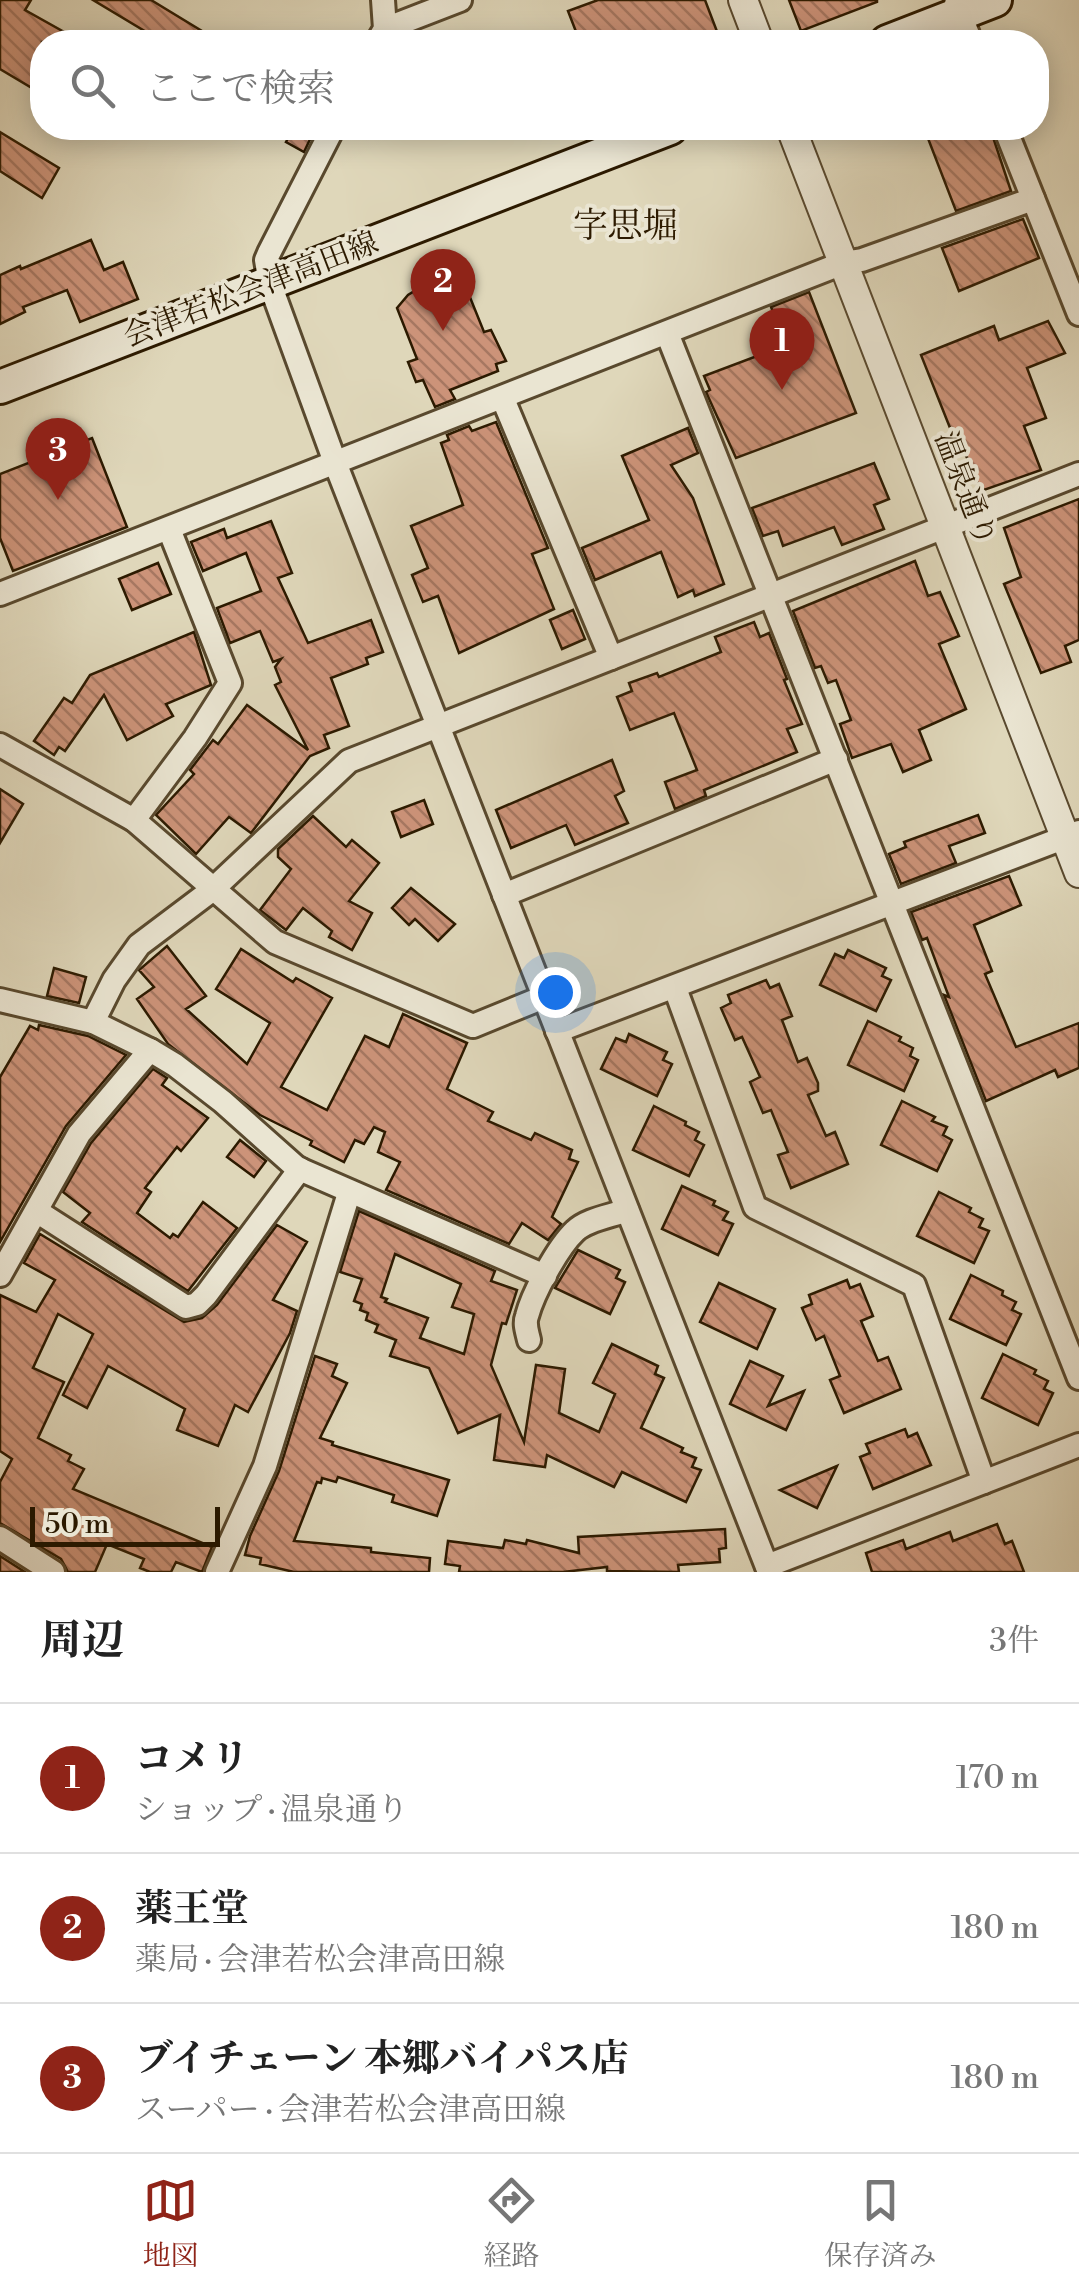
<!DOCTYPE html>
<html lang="ja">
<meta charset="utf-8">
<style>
:root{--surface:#fff;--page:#f6f6f6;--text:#222;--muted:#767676;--line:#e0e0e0;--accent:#8f2418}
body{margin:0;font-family:"Libre Bodoni","Noto Serif JP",serif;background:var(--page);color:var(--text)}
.scale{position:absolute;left:30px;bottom:25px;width:190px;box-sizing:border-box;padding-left:10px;border:5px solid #2c1a00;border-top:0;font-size:28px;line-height:35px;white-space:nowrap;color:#2c1a00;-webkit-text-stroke:8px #eae5d2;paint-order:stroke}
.you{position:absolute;left:555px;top:992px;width:35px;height:35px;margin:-25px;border:8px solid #fff;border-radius:50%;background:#1a73e8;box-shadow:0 0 0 15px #1a73e833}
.badge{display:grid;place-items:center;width:65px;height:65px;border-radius:50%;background:var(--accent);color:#fff;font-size:32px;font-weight:700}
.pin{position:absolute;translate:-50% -82px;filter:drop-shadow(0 2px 5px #0008)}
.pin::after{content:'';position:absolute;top:52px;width:35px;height:30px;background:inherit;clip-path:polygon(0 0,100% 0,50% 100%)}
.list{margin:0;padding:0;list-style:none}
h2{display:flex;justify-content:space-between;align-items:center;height:130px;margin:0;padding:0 40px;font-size:42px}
h2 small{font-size:32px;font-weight:400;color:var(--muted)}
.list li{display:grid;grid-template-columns:65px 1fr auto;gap:30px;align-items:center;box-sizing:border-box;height:150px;padding:0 40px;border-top:2px solid var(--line)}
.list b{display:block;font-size:38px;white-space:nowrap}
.list p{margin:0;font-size:32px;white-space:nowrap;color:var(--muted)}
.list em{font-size:32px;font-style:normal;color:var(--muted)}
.icon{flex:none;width:55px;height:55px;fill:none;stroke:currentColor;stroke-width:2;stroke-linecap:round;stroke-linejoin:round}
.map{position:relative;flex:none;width:1079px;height:1572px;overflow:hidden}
.search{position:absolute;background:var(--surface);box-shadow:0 5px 25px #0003;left:30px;right:30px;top:30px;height:110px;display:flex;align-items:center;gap:25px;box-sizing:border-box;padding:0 35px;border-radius:40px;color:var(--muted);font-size:38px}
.sheet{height:580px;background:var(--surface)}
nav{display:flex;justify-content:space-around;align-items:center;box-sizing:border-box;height:140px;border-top:2px solid var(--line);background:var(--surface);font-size:28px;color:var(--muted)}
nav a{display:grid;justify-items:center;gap:5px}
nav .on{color:var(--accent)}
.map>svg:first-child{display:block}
.building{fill:url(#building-back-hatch);stroke:#2c1a00;stroke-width:2.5;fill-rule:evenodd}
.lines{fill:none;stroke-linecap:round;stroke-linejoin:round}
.minor-casing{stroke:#59492e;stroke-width:28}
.tertiary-casing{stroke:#59492e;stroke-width:32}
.secondary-casing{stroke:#2c1a00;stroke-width:38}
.minor{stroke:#eae5d2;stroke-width:22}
.tertiary{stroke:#eae5d2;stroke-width:28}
.secondary{stroke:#eae5d2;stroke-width:32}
.labels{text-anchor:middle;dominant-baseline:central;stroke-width:8;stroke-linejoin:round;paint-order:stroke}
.street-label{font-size:30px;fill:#2c1a00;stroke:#eae5d2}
.quarter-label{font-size:35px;fill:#2c1a00;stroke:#eae5d2}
</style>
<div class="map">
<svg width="1079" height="1572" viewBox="0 0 1079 1572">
<defs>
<pattern id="building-back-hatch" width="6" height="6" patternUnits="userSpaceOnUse" patternTransform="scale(2.5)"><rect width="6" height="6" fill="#cc9379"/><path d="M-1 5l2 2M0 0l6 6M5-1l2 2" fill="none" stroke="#a67761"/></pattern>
</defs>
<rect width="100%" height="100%" fill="#dfd7ba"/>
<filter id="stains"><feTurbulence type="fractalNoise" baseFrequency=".002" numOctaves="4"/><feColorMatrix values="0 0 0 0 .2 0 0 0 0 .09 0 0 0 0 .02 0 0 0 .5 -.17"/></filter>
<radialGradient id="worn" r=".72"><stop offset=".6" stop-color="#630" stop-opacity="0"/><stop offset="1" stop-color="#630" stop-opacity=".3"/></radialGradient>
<g class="building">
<polygon points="0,0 31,0 25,10 82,42 42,42 42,94 0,69"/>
<polygon points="93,0 151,0 220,42 163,42"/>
<polygon points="598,0 705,0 721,42 580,42 568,11"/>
<polygon points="789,0 877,0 877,2 801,31"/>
<polygon points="294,128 313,133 304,152 286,142"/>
<polygon points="924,128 990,128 1011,191 956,211"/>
<polygon points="0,132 59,168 42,198 0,171"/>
<polygon points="1023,219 1039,258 959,291 942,248"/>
<polygon points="91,240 104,270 123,262 138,299 80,322 67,290 23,307 25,312 0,324 0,275 20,266 21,269"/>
<polygon points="463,280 484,332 491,330 506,361 496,364 498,371 450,390 455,399 435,407 423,380 416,382 408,362 417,359 397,308 408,295 421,287"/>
<polygon points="809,292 856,413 736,458 706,392 710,390 704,376 786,345 771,307"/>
<polygon points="1048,321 1065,353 1027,368 1046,418 1024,426 1041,470 981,491 964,451 960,453 921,355 994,326 999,340"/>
<polygon points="496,422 548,548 532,554 554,609 459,653 438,596 423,602 412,575 428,568 411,526 463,505 441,443 449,440 447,435 469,426 472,431"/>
<polygon points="688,428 698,453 671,465 693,498 724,584 695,596 693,590 678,597 661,552 595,580 582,548 649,520 622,456"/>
<polygon points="92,438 127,527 13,571 0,538 0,474"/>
<polygon points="874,463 889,499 874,505 884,529 842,545 834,527 783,546 778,531 763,536 752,508"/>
<polygon points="1079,499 1079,640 1065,646 1071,662 1041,673 1004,584 1021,577 1004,528"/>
<polygon points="271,521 292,573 278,578 308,643 371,620 383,652 366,658 368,664 331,678 349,726 324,735 329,748 310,756 251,833 229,817 196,854 156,815 194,774 190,770 213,740 218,744 247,705 308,750 275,685 281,682 275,667 281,659 273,662 260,631 230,643 217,608 261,591 246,553 203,571 191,542 224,529 227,538"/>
<polygon points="915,561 928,596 940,592 959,636 939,644 966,709 919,730 931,760 903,772 891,744 852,758 840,724 851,720 836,680 828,683 821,666 815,668 793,611"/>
<polygon points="158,563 171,594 132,610 119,579"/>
<polygon points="573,610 585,639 562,649 550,620"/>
<polygon points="754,622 760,637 769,633 787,679 784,680 802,724 787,729 797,752 704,790 706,796 675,809 665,782 697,770 674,713 630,730 617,697 632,691 629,683 657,673 659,677 721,652 715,637"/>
<polygon points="194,632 211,685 166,704 173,716 127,740 104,695 65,751 59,747 54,755 34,741 64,698 72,703 90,675"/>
<polygon points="612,760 624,791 615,796 628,823 575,845 566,825 511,848 496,810"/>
<polygon points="0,789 23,804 0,843"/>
<polygon points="424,800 433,824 401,837 392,812"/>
<polygon points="978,815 985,833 949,846 956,863 901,884 889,854 906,847 904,842"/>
<polygon points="313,816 346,847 352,840 379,863 349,901 372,913 352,950 329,937 332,931 303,908 286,930 260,910 291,869 278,857 278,849"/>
<polygon points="1009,876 1021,905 974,925 992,971 985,974 1016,1047 1079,1023 1079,1068 1058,1077 1055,1070 986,1101 944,995 949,997 927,938 922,940 911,912"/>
<polygon points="411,888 455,924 438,941 415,919 409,925 392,908"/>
<polygon points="167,946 206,996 186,1009 247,1064 270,1023 216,989 241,949 293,982 296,978 332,998 281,1087 327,1110 365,1036 389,1047 403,1014 467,1043 447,1089 493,1112 488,1121 531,1140 535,1133 572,1150 569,1159 578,1162 552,1217 561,1224 548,1240 522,1223 509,1244 386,1190 400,1162 378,1152 385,1132 374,1127 364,1144 355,1140 344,1162 310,1145 312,1141 260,1115 168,1044 137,999 154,987 139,970"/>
<polygon points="848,950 886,968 882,976 891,980 876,1011 820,985 835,954 844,958"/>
<polygon points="54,968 86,977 79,1003 47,996"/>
<polygon points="766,980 770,988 779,984 792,1016 782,1020 798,1062 807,1058 818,1083 818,1091 808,1095 826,1136 835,1132 848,1164 791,1188 778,1155 788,1152 771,1110 763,1113 750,1082 760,1077 742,1037 735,1040 721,1008 731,1003 728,995"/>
<polygon points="868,1021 901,1037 899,1041 913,1048 910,1056 918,1060 904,1091 848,1065"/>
<polygon points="39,1025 88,1036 126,1055 66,1126 0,1242 0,1077 30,1026 38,1030"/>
<polygon points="629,1034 667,1052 663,1060 672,1064 657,1096 601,1069 616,1038 626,1042"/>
<polygon points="153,1069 167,1078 162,1085 208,1118 181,1151 177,1147 145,1188 151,1192 137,1213 170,1238 173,1234 178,1237 203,1202 237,1228 188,1291 82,1222 90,1213 63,1192 91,1143"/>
<polygon points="902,1101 935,1117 932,1121 947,1127 943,1135 952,1140 937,1171 881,1145"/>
<polygon points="654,1106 686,1122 685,1125 699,1132 695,1140 704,1145 689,1176 633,1150"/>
<polygon points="240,1140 266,1161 254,1177 227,1157"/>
<polygon points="682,1186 715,1201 713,1205 728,1212 723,1220 733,1224 718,1255 662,1229"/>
<polygon points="939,1192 971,1208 969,1212 983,1219 979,1227 989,1231 974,1263 917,1236"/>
<path d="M359 1211 495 1271 491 1281 517 1290 506 1324 502 1323 491 1365 524 1442 536 1365 565 1369 559 1413 599 1432 615 1394 593 1383 612 1344 658 1366 655 1374 664 1378 641 1428 683 1448 681 1452 696 1458 692 1467 701 1470 686 1502 622 1472 614 1487 547 1455 545 1467 494 1460 500 1415 458 1433 429 1368 390 1356 396 1340 375 1332 378 1325 366 1320 368 1313 360 1310 362 1304 354 1301 362 1279 340 1272ZM395 1254 461 1284 452 1307 474 1314 464 1354 420 1338 428 1318 385 1302 387 1299 381 1297Z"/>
<polygon points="277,1225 307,1242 273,1300 297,1311 290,1333 248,1412 235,1405 218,1446 177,1430 185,1409 108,1366 87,1408 63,1395 93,1334 58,1314 33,1368 64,1382 38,1438 71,1455 68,1461 84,1469 73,1489 212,1547 202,1572 176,1562 171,1572 150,1572 140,1568 144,1559 107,1544 95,1572 68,1572 61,1559 0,1523 0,1482 12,1459 0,1451 0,1295 36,1312 55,1280 24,1263 40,1234 184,1322 202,1318 217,1305"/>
<polygon points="578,1250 620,1270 616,1278 625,1282 610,1314 555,1288"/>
<polygon points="971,1275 1003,1291 1002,1295 1016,1302 1012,1310 1021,1314 1006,1345 950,1319"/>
<polygon points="847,1280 850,1288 860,1284 873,1316 861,1321 878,1361 888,1357 901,1389 844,1413 830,1380 840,1376 824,1336 816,1340 802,1308 812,1304 809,1295"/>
<polygon points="719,1283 775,1309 757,1349 700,1322"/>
<polygon points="1003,1354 1036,1370 1034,1374 1048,1381 1044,1389 1053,1393 1038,1425 982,1398"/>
<polygon points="315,1356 337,1364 332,1376 347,1383 320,1438 333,1442 332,1445 449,1480 437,1516 392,1502 394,1495 338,1477 336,1482 322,1478 321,1483 317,1482 294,1541 371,1548 371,1552 430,1558 429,1572 294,1572 260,1564 261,1558 245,1555 250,1536 279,1471"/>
<polygon points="750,1361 783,1376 768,1406 804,1391 786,1430 730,1404"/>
<polygon points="905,1429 908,1437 917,1433 931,1465 873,1489 860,1457 870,1453 866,1444"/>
<polygon points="837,1466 817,1508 780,1490"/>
<polygon points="997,1524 1005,1544 1012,1541 1024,1572 872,1572 866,1553 903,1540 906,1549 950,1532 953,1541"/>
<polygon points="725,1529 726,1548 719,1549 720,1562 678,1565 679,1572 607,1571 607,1567 563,1572 459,1572 460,1566 445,1564 448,1541 503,1548 505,1540 526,1544 527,1540 579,1553 578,1537"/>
<polygon points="0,1556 25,1572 0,1572"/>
</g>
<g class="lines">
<defs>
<g id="minor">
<polyline points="956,4 971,42"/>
<polyline points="385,29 460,0"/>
<polyline points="379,39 385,29 383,0"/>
<polyline points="333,128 269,253 266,260 270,284 336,465 769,1572"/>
<polyline points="1005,128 1079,314"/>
<polyline points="667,333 1079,1378"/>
<polyline points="503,399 611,658"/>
<polyline points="0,594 843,263 862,260 1033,199"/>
<polyline points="0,745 134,820 275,942 473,1026 544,997"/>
<polyline points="134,820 195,738 230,683 169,529"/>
<polyline points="504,895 836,759"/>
<polyline points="675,988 755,1207 914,1285 984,1482"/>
<polyline points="0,1000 93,1022"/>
<polyline points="557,1031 1079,832"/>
<polyline points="150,1050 175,1065 223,1102 297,1168 545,1276"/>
<polyline points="38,1212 186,1307 197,1304 206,1295 300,1169"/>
<polyline points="0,1275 79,1134 150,1050 93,1022 114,980 139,945 212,890 349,761 1079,474"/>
<path d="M529 1340C527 1331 524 1324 527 1316 533 1293 558 1247 575 1231 587 1219 612 1216 627 1210"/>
<polyline points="0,1538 53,1572"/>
<polyline points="767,1566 1079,1445"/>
<polyline points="217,1572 265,1466 349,1193"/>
</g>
<g id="tertiary">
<polyline points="743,0 759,42"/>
<polyline points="791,128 1079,873"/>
</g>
<g id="secondary">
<polyline points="887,42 995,0"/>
<polyline points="0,387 670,128"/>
</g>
</defs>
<use href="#minor" class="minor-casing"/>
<use href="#tertiary" class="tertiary-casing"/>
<use href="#secondary" class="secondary-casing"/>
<use href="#minor" class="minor"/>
<use href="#tertiary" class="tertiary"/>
<use href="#secondary" class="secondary"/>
</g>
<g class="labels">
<g class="street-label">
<text transform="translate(251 290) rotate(-21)">会津若松会津高田線</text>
<text transform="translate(965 489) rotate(69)">温泉通り</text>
</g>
<g class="quarter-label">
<text x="625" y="226">字思堀</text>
</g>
</g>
<rect width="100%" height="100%" filter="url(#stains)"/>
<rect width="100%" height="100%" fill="url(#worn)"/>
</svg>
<div class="scale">50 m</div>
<div class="you"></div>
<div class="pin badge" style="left:782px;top:390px">1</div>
<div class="pin badge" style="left:443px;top:331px">2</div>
<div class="pin badge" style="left:58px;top:500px">3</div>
<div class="search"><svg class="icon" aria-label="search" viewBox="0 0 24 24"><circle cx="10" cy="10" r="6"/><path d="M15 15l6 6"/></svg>ここで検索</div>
</div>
<section class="sheet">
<h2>周辺<small>3件</small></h2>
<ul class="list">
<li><span class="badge">1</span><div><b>コメリ</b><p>ショップ · 温泉通り</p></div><em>170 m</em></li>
<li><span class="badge">2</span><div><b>薬王堂</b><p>薬局 · 会津若松会津高田線</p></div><em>180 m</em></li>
<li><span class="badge">3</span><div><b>ブイチェーン 本郷バイパス店</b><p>スーパー · 会津若松会津高田線</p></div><em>180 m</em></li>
</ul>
</section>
<nav>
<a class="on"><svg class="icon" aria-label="map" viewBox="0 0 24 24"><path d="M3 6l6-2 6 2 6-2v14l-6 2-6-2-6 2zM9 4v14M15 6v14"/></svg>地図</a>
<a><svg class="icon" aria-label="directions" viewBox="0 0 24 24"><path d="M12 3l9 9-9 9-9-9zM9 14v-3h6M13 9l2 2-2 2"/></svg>経路</a>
<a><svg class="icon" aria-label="saved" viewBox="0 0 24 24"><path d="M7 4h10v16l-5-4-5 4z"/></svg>保存済み</a>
</nav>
